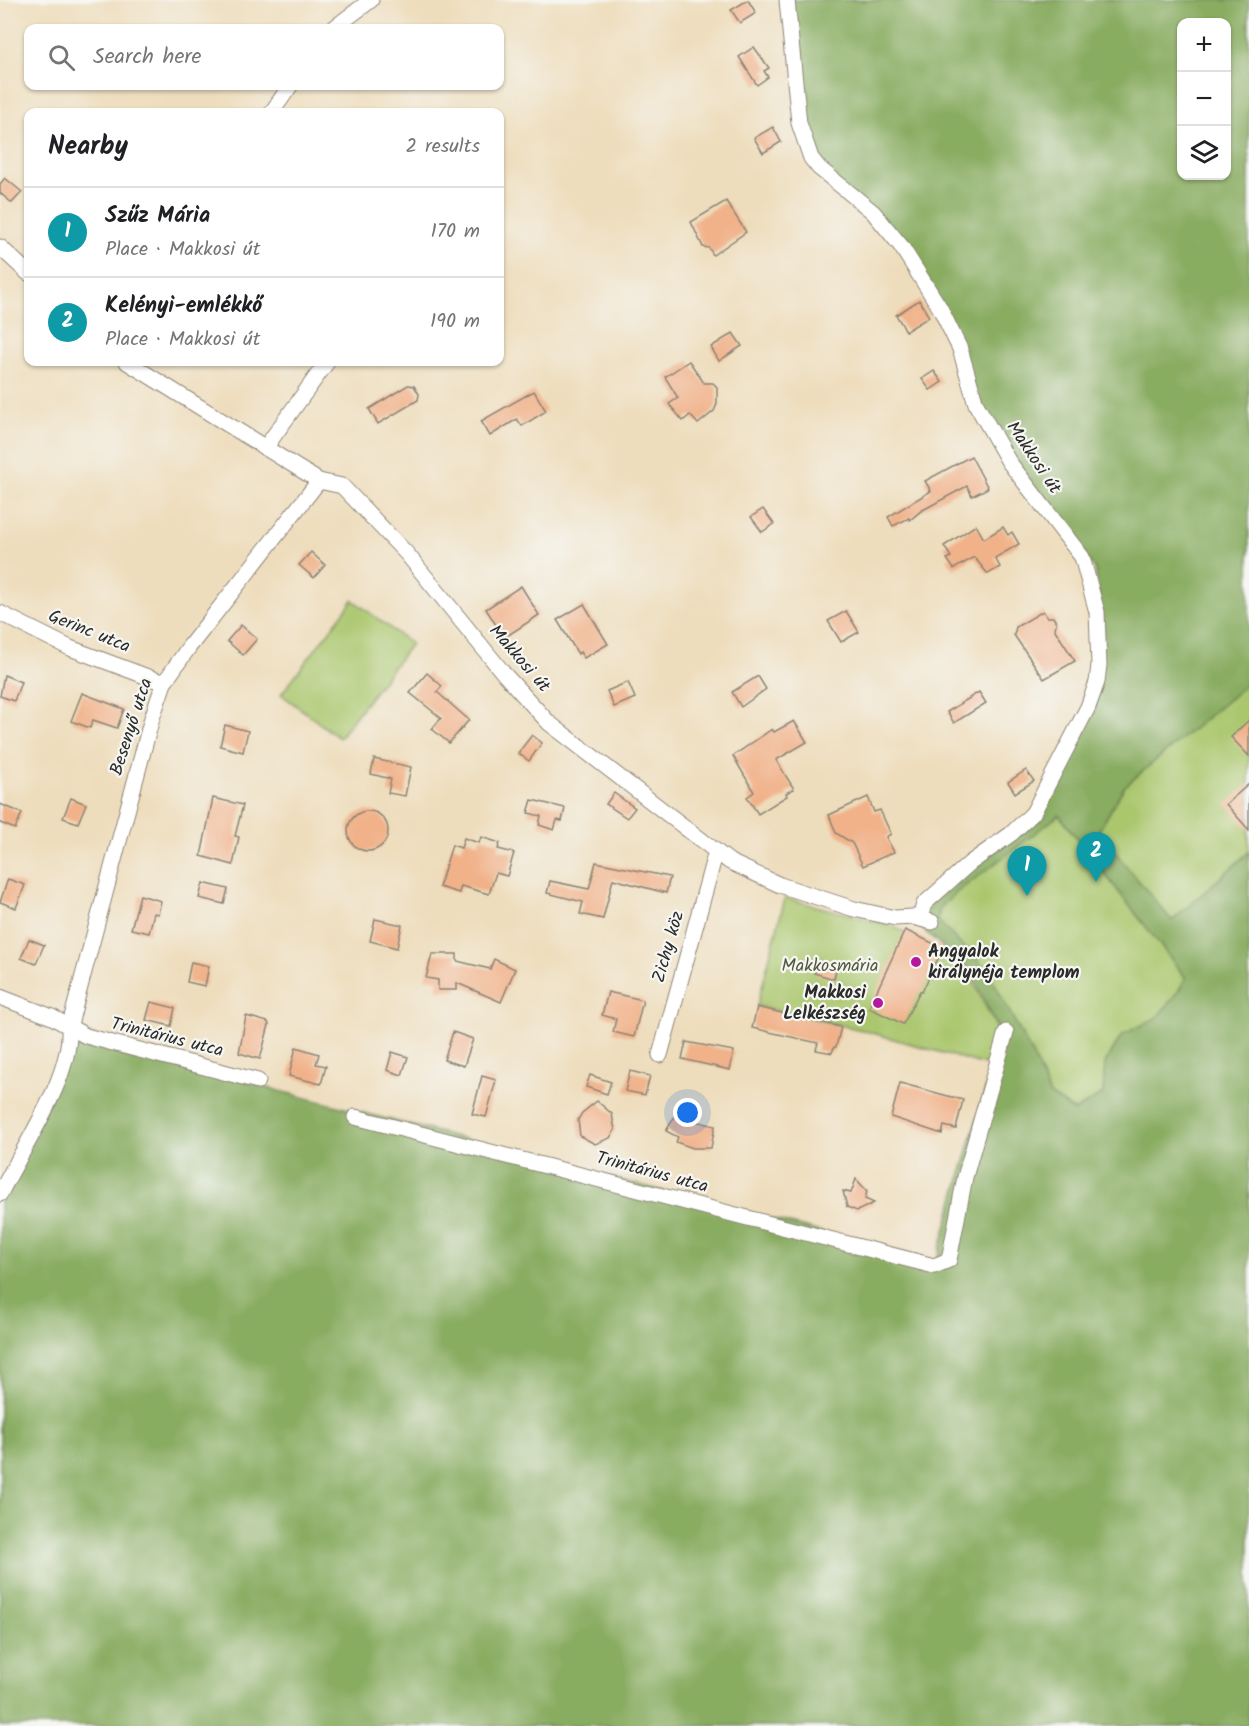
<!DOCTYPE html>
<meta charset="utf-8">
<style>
:root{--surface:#fff;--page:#f6f6f6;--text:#202124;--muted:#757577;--line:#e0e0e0;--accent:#7c3aed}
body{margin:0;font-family:Kalam,sans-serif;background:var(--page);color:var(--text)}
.controls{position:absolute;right:18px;top:18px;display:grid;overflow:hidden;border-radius:12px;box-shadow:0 2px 4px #0004}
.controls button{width:54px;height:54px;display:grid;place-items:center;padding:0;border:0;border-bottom:2px solid var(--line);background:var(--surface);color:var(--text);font:30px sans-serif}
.you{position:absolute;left:688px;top:1113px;width:21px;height:21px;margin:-15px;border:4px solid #fff;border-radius:50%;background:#1a73e8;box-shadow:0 0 0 9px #1a73e833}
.badge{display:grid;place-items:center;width:39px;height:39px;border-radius:50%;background:var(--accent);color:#fff;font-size:20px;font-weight:700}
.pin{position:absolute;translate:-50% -50px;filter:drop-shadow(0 2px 3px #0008)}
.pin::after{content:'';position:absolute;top:32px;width:21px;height:18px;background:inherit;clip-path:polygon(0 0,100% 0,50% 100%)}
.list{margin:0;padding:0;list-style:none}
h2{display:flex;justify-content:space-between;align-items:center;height:78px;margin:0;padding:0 24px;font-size:26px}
h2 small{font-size:20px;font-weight:400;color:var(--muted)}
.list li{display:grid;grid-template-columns:39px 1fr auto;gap:18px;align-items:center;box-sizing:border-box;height:90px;padding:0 24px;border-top:2px solid var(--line)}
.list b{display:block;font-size:22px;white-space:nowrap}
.list p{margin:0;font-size:20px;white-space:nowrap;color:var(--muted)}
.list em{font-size:20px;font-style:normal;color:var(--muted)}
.icon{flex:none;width:33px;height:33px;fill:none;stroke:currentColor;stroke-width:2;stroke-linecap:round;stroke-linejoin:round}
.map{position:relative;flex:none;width:1249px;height:1726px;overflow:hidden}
.search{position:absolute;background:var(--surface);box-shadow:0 2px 4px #0004;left:24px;top:24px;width:480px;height:66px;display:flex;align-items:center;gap:15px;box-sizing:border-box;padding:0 21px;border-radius:12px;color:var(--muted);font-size:22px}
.panel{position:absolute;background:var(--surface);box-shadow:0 2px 4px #0004;left:24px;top:108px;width:480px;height:258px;border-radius:12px}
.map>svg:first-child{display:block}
.green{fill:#abc76e;stroke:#6b794c;stroke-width:1.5}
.forest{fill:#88ac61;stroke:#5a6c46;stroke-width:1.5;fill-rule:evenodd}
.building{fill:#f1b28a}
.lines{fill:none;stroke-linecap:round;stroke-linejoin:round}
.minor-casing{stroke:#8c8474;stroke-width:17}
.minor{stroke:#fff;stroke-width:15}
.poi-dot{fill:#b5179e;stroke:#f6f6f2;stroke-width:2}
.labels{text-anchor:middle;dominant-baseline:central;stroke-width:4.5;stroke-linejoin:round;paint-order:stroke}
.street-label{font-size:18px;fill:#2b2b2b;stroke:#f6f6f2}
.poi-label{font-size:18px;font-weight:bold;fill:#2b2b2b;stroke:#f6f6f2;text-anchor:start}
.park-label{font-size:18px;fill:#515a3f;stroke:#f6f6f2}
</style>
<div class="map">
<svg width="1249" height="1726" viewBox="0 0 1249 1726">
<rect width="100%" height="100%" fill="#f6f6f2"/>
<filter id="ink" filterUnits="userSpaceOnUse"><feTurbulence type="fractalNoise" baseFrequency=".0167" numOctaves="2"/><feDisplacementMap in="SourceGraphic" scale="12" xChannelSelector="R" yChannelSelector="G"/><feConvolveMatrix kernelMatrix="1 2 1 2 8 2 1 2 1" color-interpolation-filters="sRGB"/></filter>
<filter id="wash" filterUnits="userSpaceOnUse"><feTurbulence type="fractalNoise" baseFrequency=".008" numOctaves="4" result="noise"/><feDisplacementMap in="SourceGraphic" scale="24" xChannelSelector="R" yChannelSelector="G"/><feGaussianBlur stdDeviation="1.35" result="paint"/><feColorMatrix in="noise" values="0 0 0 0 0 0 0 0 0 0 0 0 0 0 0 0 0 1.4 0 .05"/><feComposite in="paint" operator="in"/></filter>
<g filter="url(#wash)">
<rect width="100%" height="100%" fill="#eeddbc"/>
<g class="green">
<polygon points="353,600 411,644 339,738 281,694"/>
<polygon points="1249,682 1249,852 1172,921 1098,832 1124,787"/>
<polygon points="1059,815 1186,978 1176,995 1156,1018 1122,1035 1105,1063 1103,1094 1075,1111 1050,1095 1033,1056 990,975 971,951 963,947 937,920 940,908 956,893"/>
<polygon points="785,898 889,925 960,956 1001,1037 992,1067 862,1030 757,1006"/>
</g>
<path class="forest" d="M790 0H1249V682L1124 787 1098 832 1172 921 1249 852V1726H0V1194L52 1095 69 1028 257 1085 936 1262 1001 1035 970 970 915 923 920 903 1034 822 1093 709 1104 632 1095 569 1016 465 981 404 913 258 815 159 803 128ZM1182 22H1226V176H1182ZM1059 815 1186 978 1176 995 1156 1018 1122 1035 1105 1063 1103 1094 1074 1111 1050 1095 1033 1056 990 975 971 951 963 947 937 920 940 908 956 893Z"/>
<g id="blocks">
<g class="building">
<polygon points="748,0 756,13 740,23 731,10"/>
<polygon points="754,47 769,68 764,71 768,77 757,85 739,57"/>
<polygon points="773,127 781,142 763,153 754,138"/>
<polygon points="5,178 22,192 12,203 0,193 0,184"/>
<polygon points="726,201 746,232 713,255 709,248 703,247 691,222"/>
<polygon points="919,300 929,317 906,331 896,315"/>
<polygon points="733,333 742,346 719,361 711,347"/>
<polygon points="689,361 704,383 713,383 717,387 717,404 714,411 698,424 690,415 683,421 669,404 678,398 665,377"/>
<polygon points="934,371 942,382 930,390 922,379"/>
<polygon points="408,385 414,386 419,394 418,400 378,424 369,409"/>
<polygon points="534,391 546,411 522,426 517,419 490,436 481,421"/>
<polygon points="971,456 988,488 972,496 967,486 921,511 910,520 909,518 893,526 888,517 931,491 925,481"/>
<polygon points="763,509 774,524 762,532 751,517"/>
<polygon points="976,525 984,539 1003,527 1008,535 1012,532 1019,544 995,558 1000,567 988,574 974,557 954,569 947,559 951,557 944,546"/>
<polygon points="311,552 325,565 314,578 299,565"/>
<polygon points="521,586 539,615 504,638 486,609"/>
<polygon points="584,604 608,644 584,658 580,652 578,654 557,620"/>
<polygon points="846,611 859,632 841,642 828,621"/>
<polygon points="1043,611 1047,617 1053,617 1056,622 1055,630 1075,661 1044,679 1014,635 1016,627"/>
<polygon points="241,625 257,639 243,655 227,641"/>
<polygon points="427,673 442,686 437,692 469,720 449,743 432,729 441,718 410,693"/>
<polygon points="4,675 21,682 14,701 0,696"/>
<polygon points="758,676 766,689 741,707 732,692"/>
<polygon points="628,682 635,698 614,707 607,691"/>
<polygon points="979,692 986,703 954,723 947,712"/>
<polygon points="82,693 124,709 117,728 93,720 90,728 71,721"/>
<polygon points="1249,720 1249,756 1231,737"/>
<polygon points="794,721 807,742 776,760 794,789 786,793 787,796 758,814 747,797 754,792 733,756 772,729 774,732"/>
<polygon points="225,725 248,731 243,752 220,746"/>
<polygon points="532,735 542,743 529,761 518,753"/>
<polygon points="374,759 411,767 405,796 388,793 391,779 371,774"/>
<polygon points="1026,770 1034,781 1015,793 1008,782"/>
<polygon points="1249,784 1249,830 1226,804"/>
<polygon points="614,793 635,808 627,818 606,804"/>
<polygon points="868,797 874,812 880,810 891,834 886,837 894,852 863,866 852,843 836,833 829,815"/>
<polygon points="71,798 86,804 78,823 63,818"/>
<polygon points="213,798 243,805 235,836 239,837 233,865 201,856"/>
<polygon points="532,800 565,808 562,821 557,820 554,830 539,825 541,816 528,813"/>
<polygon points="0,804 22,813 15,829 0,823"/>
<circle cx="368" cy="831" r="20"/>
<polygon points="481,837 500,843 498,849 514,853 507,876 496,873 489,894 461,886 459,893 439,887 452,845 461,848 464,838 479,843"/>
<polygon points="596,862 670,877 666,893 613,879 603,919 580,914 583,902 547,893 550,881 589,889"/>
<polygon points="8,879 25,885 16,908 0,902"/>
<polygon points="203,883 228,889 224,904 199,898"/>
<polygon points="140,895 161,901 158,914 154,913 149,933 131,929"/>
<polygon points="375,919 402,925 397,948 370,941"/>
<polygon points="905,930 943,948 922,992 920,991 903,1024 869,1008"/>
<polygon points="29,939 44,945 36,964 21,958"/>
<polygon points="432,954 457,954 457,961 490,969 494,959 515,969 501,1002 457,983 457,990 438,990 438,980 426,978"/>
<polygon points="818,961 837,966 834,979 814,973"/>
<polygon points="191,962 209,966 205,986 187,982"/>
<polygon points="608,992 643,1000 634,1037 613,1032 616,1019 602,1015"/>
<polygon points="151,1002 175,1008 171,1026 146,1020"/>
<polygon points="757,1007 841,1027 836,1047 834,1047 832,1053 816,1050 818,1043 752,1028"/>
<polygon points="246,1016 268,1022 269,1025 260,1059 239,1053"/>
<polygon points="453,1032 473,1039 464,1066 444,1060"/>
<polygon points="686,1042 734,1051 730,1070 682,1059"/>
<polygon points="296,1047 319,1054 316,1064 326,1066 321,1084 289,1076"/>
<polygon points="392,1052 408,1057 402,1075 387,1070"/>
<polygon points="630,1071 650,1076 645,1095 625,1091"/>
<polygon points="590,1075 611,1082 607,1094 586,1087"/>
<polygon points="482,1076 496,1080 486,1117 472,1114"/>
<polygon points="900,1083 963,1100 956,1129 944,1126 942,1134 891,1117"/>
<polygon points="597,1101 612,1114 615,1130 610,1138 595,1144 580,1136 578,1120 582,1113"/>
<polygon points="675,1116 690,1123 691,1120 715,1126 711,1148 693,1148 676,1142 678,1137 666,1131"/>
<polygon points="856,1179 867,1191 865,1199 874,1203 857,1211 847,1207 843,1191 851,1193"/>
</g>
</g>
</g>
<g filter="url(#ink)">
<use href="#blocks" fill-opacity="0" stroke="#8c8474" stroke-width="1.5"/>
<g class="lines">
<defs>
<g id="minor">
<polyline points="787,0 799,123 811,158 819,168 873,212 901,246 940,308 960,349 976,404 1009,462 1082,557 1097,612 1099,665 1097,682 1088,707 1033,813 1011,834 970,863 924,904 920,918"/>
<polyline points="334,28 371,0"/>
<polyline points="272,112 290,86"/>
<polyline points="0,247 28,273"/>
<polyline points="127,362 319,481 342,486 407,554 505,675 549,723 730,862 780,885 854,909 895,918 913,917 932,922"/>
<polyline points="265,448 327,362"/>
<polyline points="0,613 70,648 164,683"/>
<polyline points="0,997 52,1017 86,1036 258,1081"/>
<polyline points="660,1055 716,851"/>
<polyline points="355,1117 934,1266 949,1260 965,1177 1006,1032"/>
<path d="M0 1194C22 1148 72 1078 69 1028L152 718 164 683 189 647 319 481"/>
</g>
</defs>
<use href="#minor" class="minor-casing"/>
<use href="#minor" class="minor"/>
</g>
</g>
<g class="poi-dot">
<circle cx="916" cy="962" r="6"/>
<circle cx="878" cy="1003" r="6"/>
</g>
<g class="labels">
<g class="street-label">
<text transform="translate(1033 458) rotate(56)">Makkosi út</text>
<text transform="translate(89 632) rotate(22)">Gerinc utca</text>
<text transform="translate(519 659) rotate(49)">Makkosi út</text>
<text transform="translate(132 727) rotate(-72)">Besenyő utca</text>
<text transform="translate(669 947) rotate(-74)">Zichy köz</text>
<text transform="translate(167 1038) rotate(14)">Trinitárius utca</text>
<text transform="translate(652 1173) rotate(15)">Trinitárius utca</text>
</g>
<g class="poi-label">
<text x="928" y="952">Angyalok<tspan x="928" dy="21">királynéja templom</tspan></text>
<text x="866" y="993" text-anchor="end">Makkosi<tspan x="866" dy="21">Lelkészség</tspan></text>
</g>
<g class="park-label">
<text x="830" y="966">Makkosmária</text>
</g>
</g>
</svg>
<div class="controls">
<button>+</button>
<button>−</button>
<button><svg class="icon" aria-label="layers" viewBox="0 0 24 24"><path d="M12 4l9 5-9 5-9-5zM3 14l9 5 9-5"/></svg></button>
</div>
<div class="you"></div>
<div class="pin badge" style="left:1027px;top:896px;background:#0f9aa8">1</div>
<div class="pin badge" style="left:1096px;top:882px;background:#0f9aa8">2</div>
<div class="search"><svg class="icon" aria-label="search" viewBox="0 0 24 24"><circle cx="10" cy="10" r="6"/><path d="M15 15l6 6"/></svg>Search here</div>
<section class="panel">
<h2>Nearby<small>2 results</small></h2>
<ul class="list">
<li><span class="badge" style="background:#0f9aa8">1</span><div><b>Szűz Mária</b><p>Place · Makkosi út</p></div><em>170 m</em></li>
<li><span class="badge" style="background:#0f9aa8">2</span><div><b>Kelényi-emlékkő</b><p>Place · Makkosi út</p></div><em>190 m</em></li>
</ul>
</section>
</div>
